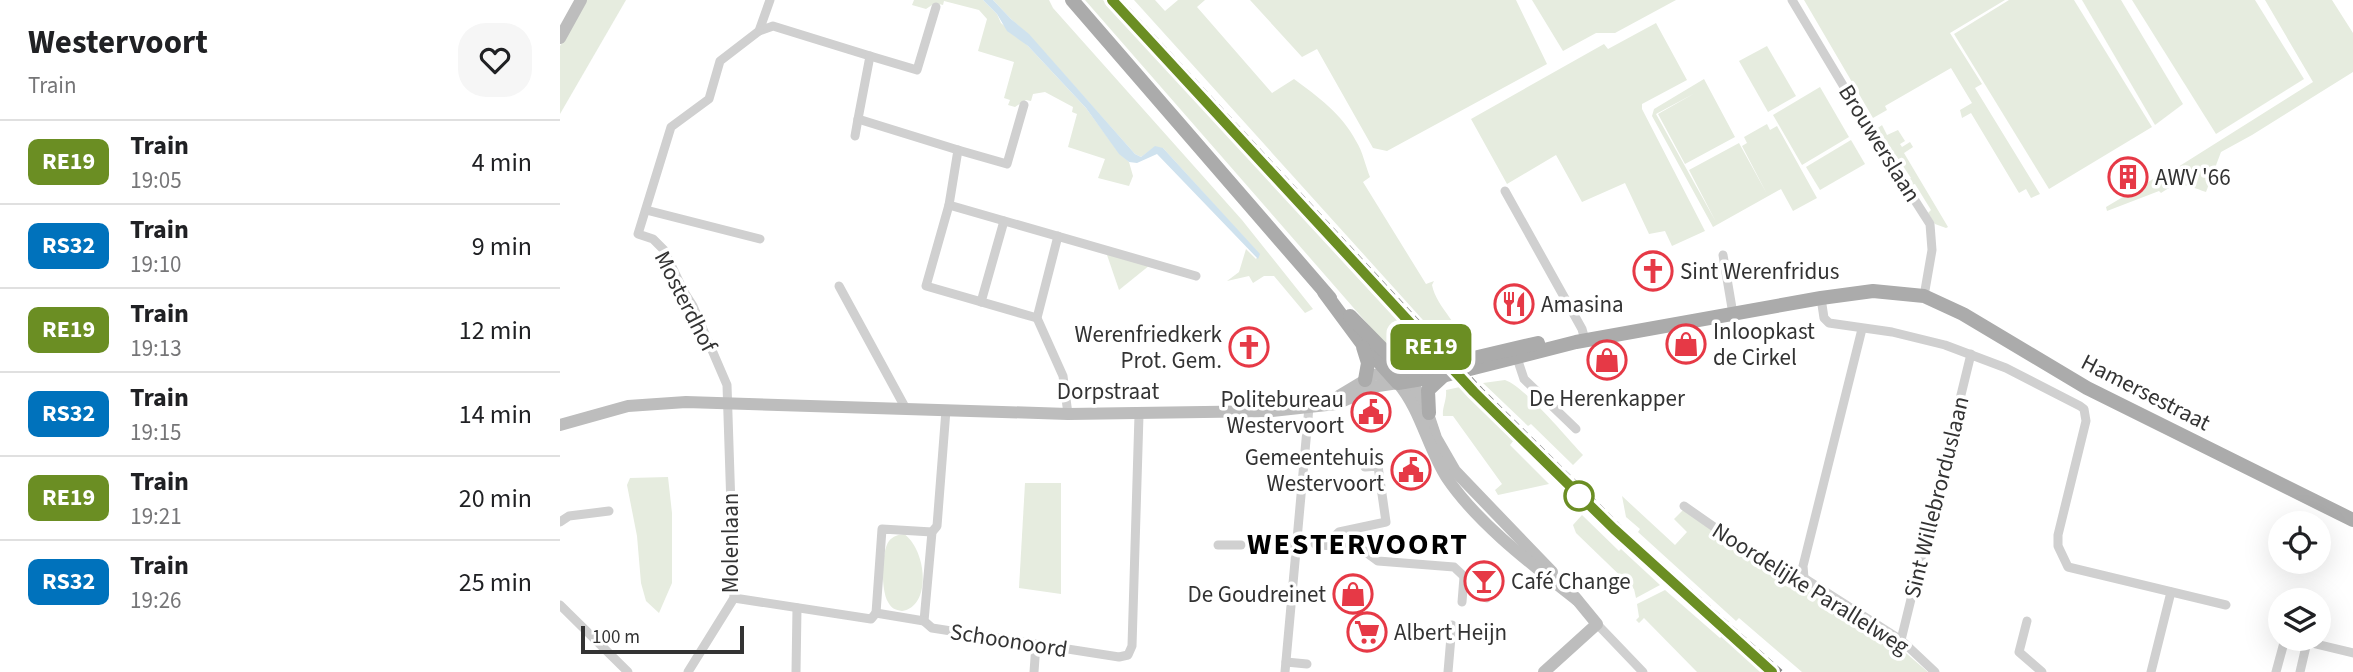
<!DOCTYPE html>
<meta charset="utf-8">
<style>
:root{--surface:#fff;--page:#f6f6f6;--text:#202124;--muted:#757577;--line:#e0e0e0}
body{margin:0;font-family:"Source Sans 3",sans-serif;background:var(--page);color:var(--text);height:100vh;display:flex;flex-direction:column;font-size:26px;white-space:nowrap}
*{box-sizing:border-box;margin:0}
p{font-size:23px;color:var(--muted)}
.icon{flex:none;width:38px;height:38px;fill:none;stroke:currentColor;stroke-width:2;stroke-linecap:round;stroke-linejoin:round}
.map{position:relative;flex:1;overflow:hidden}
.side{display:flex;flex-direction:column;background:var(--surface);width:560px}
.side>*{flex:none}
.badge{padding:0 14px;border-radius:10px;font-size:24px;line-height:46px}
.buttons{position:absolute;left:1708px;top:511px;display:grid;gap:14px}
.buttons a{display:grid;place-items:center;width:63px;height:63px;border-radius:50%;background:var(--surface);box-shadow:0 7px 28px #0002;font-size:35px}
.scale{position:absolute;left:21px;bottom:18px;width:163px;box-sizing:border-box;padding-left:7px;border:4px solid #333;border-top:0;font-size:19px;line-height:24px;white-space:nowrap;color:#333;-webkit-text-stroke:5px #fff;paint-order:stroke}
.map>.badge{position:absolute;translate:-50% -50%;box-shadow:0 0 0 4px #fff}
.round{display:grid;place-items:center;flex:none;width:74px;height:74px;border-radius:28px;background:var(--page)}
.summary{display:flex;align-items:center;justify-content:space-between;height:119px;padding:0 28px}
h1{font-size:33px;font-weight:700;line-height:52px}
ul{padding:0;list-style:none}
li{display:flex;align-items:center;gap:21px;height:84px;padding:0 28px;border-top:2px solid var(--line)}
li div{flex:1}
li b{display:block;font-size:26px}
li em{font-style:normal}
li .badge{min-width:77px;font-weight:700;text-align:center}
main{display:flex;flex:1;min-height:0}
.map>svg:first-child{display:block}
</style>
<main>
<section class="side">
<div class="summary"><div><h1>Westervoort</h1><p>Train</p></div><a class="round"><svg class="icon" aria-label="heart" viewBox="0 0 24 24"><path d="M12 20l-8-8c-3-5 5-10 8-4 3-6 11-1 8 4z"/></svg></a></div>
<ul>
<li><span class="badge" style="background:#6b8e23;color:#fff">RE19</span><div><b>Train</b><p>19:05</p></div><em>4 min</em></li>
<li><span class="badge" style="background:#0072bc;color:#fff">RS32</span><div><b>Train</b><p>19:10</p></div><em>9 min</em></li>
<li><span class="badge" style="background:#6b8e23;color:#fff">RE19</span><div><b>Train</b><p>19:13</p></div><em>12 min</em></li>
<li><span class="badge" style="background:#0072bc;color:#fff">RS32</span><div><b>Train</b><p>19:15</p></div><em>14 min</em></li>
<li><span class="badge" style="background:#6b8e23;color:#fff">RE19</span><div><b>Train</b><p>19:21</p></div><em>20 min</em></li>
<li><span class="badge" style="background:#0072bc;color:#fff">RS32</span><div><b>Train</b><p>19:26</p></div><em>25 min</em></li>
</ul>
</section>
<div class="map">
<svg width="1793" height="672" viewBox="0 0 1793 672">
<rect width="100%" height="100%" fill="#fff"/>
<g fill="#e6ecdf">
<polygon points="26,0 66,0 0,114 0,46"/>
<polygon points="354,0 423,0 437,14 441,23 468,46 526,108 559,153 569,162 573,176 569,186 538,178 545,159 508,147 517,114 512,112 513,107 485,92 473,94 471,101 466,100 455,107 448,105 450,100 444,98 454,62 418,51 427,19 419,10 384,1 383,5 375,3 366,9 352,5"/>
<polygon points="433,0 489,0 493,8 682,220 753,309 745,313 714,276 704,276 693,283 689,276 667,281 679,272 686,249 696,259 699,254 603,148 592,149 581,157 575,154 469,35 451,19"/>
<polygon points="525,0 543,0 858,343 859,348 864,348 875,360 844,356 826,345"/>
<path d="M574,0H595L605,11L618,0H645L637,7L712,93L734,79C757,96 782,114 796,141C803,152 805,165 810,177L803,182L866,284L874,281L872,285C877,309 902,325 906,350H890Z"/>
<polygon points="690,0 956,0 987,64 827,151 813,148 757,49 742,57"/>
<polygon points="972,0 1116,0 1055,33 1036,33 1003,51"/>
<polygon points="1244,0 1445,0 1390,33 1422,84 1415,88 1480,194 1471,198 1466,189 1459,193 1411,113 1402,118 1400,110 1412,103 1391,68 1325,106 1327,110 1313,118"/>
<polygon points="1449,0 1514,0 1592,127 1489,189 1394,34"/>
<polygon points="1522,0 1561,0 1623,104 1595,125"/>
<polygon points="1572,0 1695,0 1744,79 1656,134"/>
<path d="M1705,0H1772L1793,33V72L1692,135L1661,152L1646,192C1626,185 1620,180 1601,193L1599,191L1547,211L1546,207L1610,169L1618,167L1753,82Z"/>
<polygon points="1096,23 1127,80 1082,104 1082,109 1145,231 1112,246 1105,231 1089,234 1065,183 1022,202 996,155 947,184 911,119 1044,44 1048,49"/>
<polygon points="1207,46 1236,96 1208,112 1179,61"/>
<polygon points="1144,79 1175,137 1125,164 1098,114 1135,93 1096,114 1156,222 1129,170 1179,143 1207,194 1182,146 1187,143 1184,137 1207,124 1210,130 1217,126 1257,198 1233,211 1221,189 1153,227 1092,116 1094,109"/>
<polygon points="1260,87 1289,137 1242,165 1213,115"/>
<polygon points="1332,118 1322,125 1327,135 1338,130 1345,141 1340,144 1342,147 1350,142 1353,147 1344,153 1388,227 1386,228 1375,224 1368,213 1371,210 1355,184 1351,185 1348,180 1351,178 1335,154 1332,156 1329,151 1331,148 1320,132 1317,133 1315,130"/>
<polygon points="1291,140 1305,164 1260,190 1246,167"/>
<polygon points="546,252 590,265 559,290"/>
<path d="M945,380C965,387 1006,437 1023,455L1013,465L971,424L968,426L923,383Z"/>
<path d="M900,387L954,440L950,445L989,484L938,495L935,490L942,484L893,416H883C882,407 887,400 886,390Z"/>
<polygon points="108,477 112,513 112,583 99,613 86,601 81,583 77,536 67,485 70,478"/>
<polygon points="465,483 501,483 501,594 459,588"/>
<polygon points="1062,496 1115,545 1127,532 1114,519 1123,510 1229,583 1249,587 1333,642 1368,672 1242,672 1179,618 1176,621 1078,532 1080,529 1066,517"/>
<polygon points="1022,515 1059,551 1061,549 1100,585 1076,598 1074,589 1016,533 1013,525"/>
<path d="M344,534C367,550 372,607 342,611C335,610 331,608 328,602C321,590 321,552 329,541C333,536 338,535 344,534Z"/>
<polygon points="1105,590 1160,638 1163,636 1204,672 1137,672 1084,618 1079,623 1076,620 1079,617 1077,604"/>
</g>
<polygon fill="#cfe2ee" points="423,0 433,0 451,19 469,34 575,154 581,157 595,146 603,148 700,254 698,259 597,154 577,163 569,162 559,154 526,108 468,46 447,31 437,14"/>
<g fill="none" stroke-linecap="round" stroke-linejoin="round">
<g stroke="#d0d0d0" stroke-width="9">
<polyline points="210,0 199,31 213,26 310,56 298,119 398,150 389,205 636,276"/>
<polyline points="1232,0 1308,127 1370,224 1372,250 1364,296"/>
<polyline points="310,56 357,70 376,7"/>
<polyline points="295,136 298,119"/>
<polyline points="398,150 447,164 464,105"/>
<polyline points="945,191 1022,329 1025,340"/>
<polyline points="389,205 366,286 477,318"/>
<polyline points="86,210 200,239"/>
<polyline points="498,236 477,318 503,376 508,414"/>
<polyline points="1163,255 1173,314"/>
<polyline points="279,286 346,409"/>
<polyline points="1261,298 1264,318 1269,323 1332,332 1385,345 1446,368 1520,406 1524,409 1526,421 1498,535 1498,546 1508,567 1666,605"/>
<polyline points="421,302 444,221"/>
<polyline points="955,352 964,379 1016,429"/>
<polyline points="386,410 377,526 372,532 364,621 372,628 559,657 568,655 572,646 579,415"/>
<polyline points="1124,506 1227,578 1239,580 1244,578 1341,640 1375,672"/>
<polyline points="0,522 9,516 49,511"/>
<polyline points="698,544 737,544"/>
<polyline points="755,544 803,550 818,561 894,567 927,598"/>
<polyline points="658,545 681,545"/>
<polyline points="766,545 779,532 826,522 818,466 805,467 803,460"/>
<polyline points="1244,578 1243,566 1302,329"/>
<polyline points="174,598 311,619 316,613 364,621"/>
<polyline points="902,602 904,577"/>
<polyline points="0,605 68,672"/>
<polyline points="316,613 322,529 372,532"/>
<polyline points="1467,621 1459,652 1482,672"/>
<polyline points="1037,624 1083,672"/>
<polyline points="1735,639 1793,653"/>
<polyline points="1341,640 1411,354"/>
<polyline points="726,662 747,664"/>
<polyline points="128,672 174,598 167,385 133,306 124,292 104,250 93,239 78,234 111,127 149,99 160,61 199,31"/>
<polyline points="236,672 237,608"/>
<polyline points="474,672 476,644"/>
<polyline points="725,672 749,407"/>
<polyline points="888,672 892,625"/>
<polyline points="1591,672 1611,592"/>
<polyline points="1716,672 1725,639"/>
<polyline points="1740,672 1747,642"/>
</g>
<g stroke="#bdbdbd" stroke-width="12">
<polyline points="0,38 21,0"/>
<polyline points="779,396 814,375 844,371 864,402 876,438 895,471 992,572"/>
<path d="M0,425L68,406L126,402L508,414L712,411L776,404L818,386L838,383C861,410 868,449 887,478C918,524 974,566 1017,600"/>
<polyline points="984,672 1037,624 1014,596"/>
</g>
<g stroke="#ababab" stroke-width="14">
<polyline points="512,0 770,298"/>
<polyline points="764,292 801,342 838,383 886,375 1016,342 1261,298 1313,291 1364,296 1403,314 1527,388 1793,520"/>
<polyline points="790,316 844,371 871,368 978,343"/>
<polyline points="803,347 808,363 805,380"/>
<polyline points="869,413 868,390 882,377"/>
</g>
<polyline stroke="#888" stroke-width="3.5" stroke-dasharray="7 5" stroke-linecap="butt" points="560,0 922,390 1071,537 1222,672"/>
</g>
<g fill="none" stroke-linecap="round" stroke-linejoin="round">
<g stroke="#fff" stroke-width="16">
<polyline id="line" points="552,0 914,392 1054,529 1212,672"/>
</g>
<use href="#line" stroke="#6b8e23" stroke-width="10"/>
</g>
<defs>
<g id="building-ring" transform="scale(2.0125)"><circle r="9.5" fill="#fff" stroke="#e63946" stroke-width="1.5"/><path d="M-4-6H4V6H1V3H-1V6H-4ZM-2.5-4.3h1.7v1.8h-1.7ZM.8-4.3h1.7v1.8H.8ZM-2.5-1h1.7V.8h-1.7ZM.8-1h1.7V.8H.8Z" fill="#e63946"/></g>
<g id="church-ring" transform="scale(2.0125)"><circle r="9.5" fill="#fff" stroke="#e63946" stroke-width="1.5"/><path d="M-1.2-6h2.4v3.5h3.3v2.4h-3.3V6h-2.4V-.1h-3.3v-2.4h3.3Z" fill="#e63946"/></g>
<g id="restaurant-ring" transform="scale(2.0125)"><circle r="9.5" fill="#fff" stroke="#e63946" stroke-width="1.5"/><path d="M-5-6h1v4h1v-4h1v4h1v-4h1v5L-1.5 .5V6h-2V.5L-5-1ZM5-6V6H3V1.5H1.5Q1.5-4 5-6Z" fill="#e63946"/></g>
<g id="shop-ring" transform="scale(2.0125)"><circle r="9.5" fill="#fff" stroke="#e63946" stroke-width="1.5"/><path d="M-5-2.5h2.3a2.7 3.5 0 0 1 5.4 0H5L5.5 6h-11ZM-1.5-2.5h3a1.5 2.3 0 0 0-3 0Z" fill="#e63946"/></g>
<g id="civic-ring" transform="scale(2.0125)"><circle r="9.5" fill="#fff" stroke="#e63946" stroke-width="1.5"/><path d="M-.6-6.5H3V-4.5H.6V-3L4-1V1h2V6H-6V1h2V-1L-.6-3ZM-1.2 2.5V6h2.4V2.5Z" fill="#e63946"/></g>
<g id="bar-ring" transform="scale(2.0125)"><circle r="9.5" fill="#fff" stroke="#e63946" stroke-width="1.5"/><path d="M-6-5H6L.8 .8V4.5H3.5V6h-7V4.5H-.8V.8Z" fill="#e63946"/></g>
<g id="supermarket-ring" transform="scale(2.0125)"><circle r="9.5" fill="#fff" stroke="#e63946" stroke-width="1.5"/><path d="M-6-5.5h2.5l.6 2H6L4.5 2H-2.5L-4.4-4H-6ZM-1.5 3.2a1.3 1.3 0 1 0 .1 0ZM3 3.2a1.3 1.3 0 1 0 .1 0Z" fill="#e63946"/></g>
</defs>
<g fill-rule="evenodd">
<use href="#building-ring" x="1568" y="177"/>
<use href="#church-ring" x="1093" y="271"/>
<use href="#restaurant-ring" x="954" y="304"/>
<use href="#shop-ring" x="1126" y="344"/>
<use href="#church-ring" x="689" y="347"/>
<use href="#shop-ring" x="1047" y="360"/>
<use href="#civic-ring" x="811" y="412"/>
<use href="#civic-ring" x="851" y="470"/>
<use href="#bar-ring" x="924" y="581"/>
<use href="#shop-ring" x="793" y="594"/>
<use href="#supermarket-ring" x="807" y="632"/>
</g>
<circle fill="#fff" stroke="#6b8e23" stroke-width="3.5" cx="1019" cy="496" r="14"/>
<g text-anchor="middle" stroke-width="7" stroke-linejoin="round" paint-order="stroke">
<g font-size="23" fill="#333" stroke="#fff">
<text transform="translate(1320 143) rotate(58)" y="8">Brouwerslaan</text>
<text transform="translate(126 301) rotate(63)" y="8">Mosterdhof</text>
<text x="548" y="399">Dorpstraat</text>
<text transform="translate(1586 392) rotate(27)" y="8">Hamersestraat</text>
<text transform="translate(1376 497) rotate(-76)" y="8">Sint Willebrorduslaan</text>
<text transform="translate(170 543) rotate(-90)" y="8">Molenlaan</text>
<text transform="translate(1251 588) rotate(32)" y="8">Noordelijke Parallelweg</text>
<text transform="translate(449 640) rotate(9)" y="8">Schoonoord</text>
</g>
<g font-size="23" fill="#333" stroke="#fff" text-anchor="start">
<text x="1595" y="185">AWV '66</text>
<text x="1120" y="279">Sint Werenfridus</text>
<text x="981" y="312">Amasina</text>
<text x="1153" y="339">Inloopkast<tspan x="1153" dy="26">de Cirkel</tspan></text>
<text x="662" y="342" text-anchor="end">Werenfriedkerk<tspan x="662" dy="26">Prot. Gem.</tspan></text>
<text x="1047" y="406" text-anchor="middle">De Herenkapper</text>
<text x="784" y="407" text-anchor="end">Politebureau<tspan x="784" dy="26">Westervoort</tspan></text>
<text x="824" y="465" text-anchor="end">Gemeentehuis<tspan x="824" dy="26">Westervoort</tspan></text>
<text x="951" y="589">Café Change</text>
<text x="766" y="602" text-anchor="end">De Goudreinet</text>
<text x="834" y="640">Albert Heijn</text>
</g>
<g font-size="30" font-weight="bold" letter-spacing="2" fill="#000" stroke="#fff">
<text x="798" y="554">WESTERVOORT</text>
</g>
</g>
</svg>
<div class="buttons">
<a><svg class="icon" aria-label="locate" viewBox="0 0 24 24"><circle cx="12" cy="12" r="6"/><path d="M12 2v4M12 18v4M2 12h4M18 12h4"/></svg></a>
<a><svg class="icon" aria-label="layers" viewBox="0 0 24 24"><path d="M12 4l9 5-9 5-9-5zM3 14l9 5 9-5"/></svg></a>
</div>
<div class="scale">100 m</div>
<b class="badge" style="left:871px;top:347px;background:#6b8e23;color:#fff">RE19</b>
</div>
</main>
